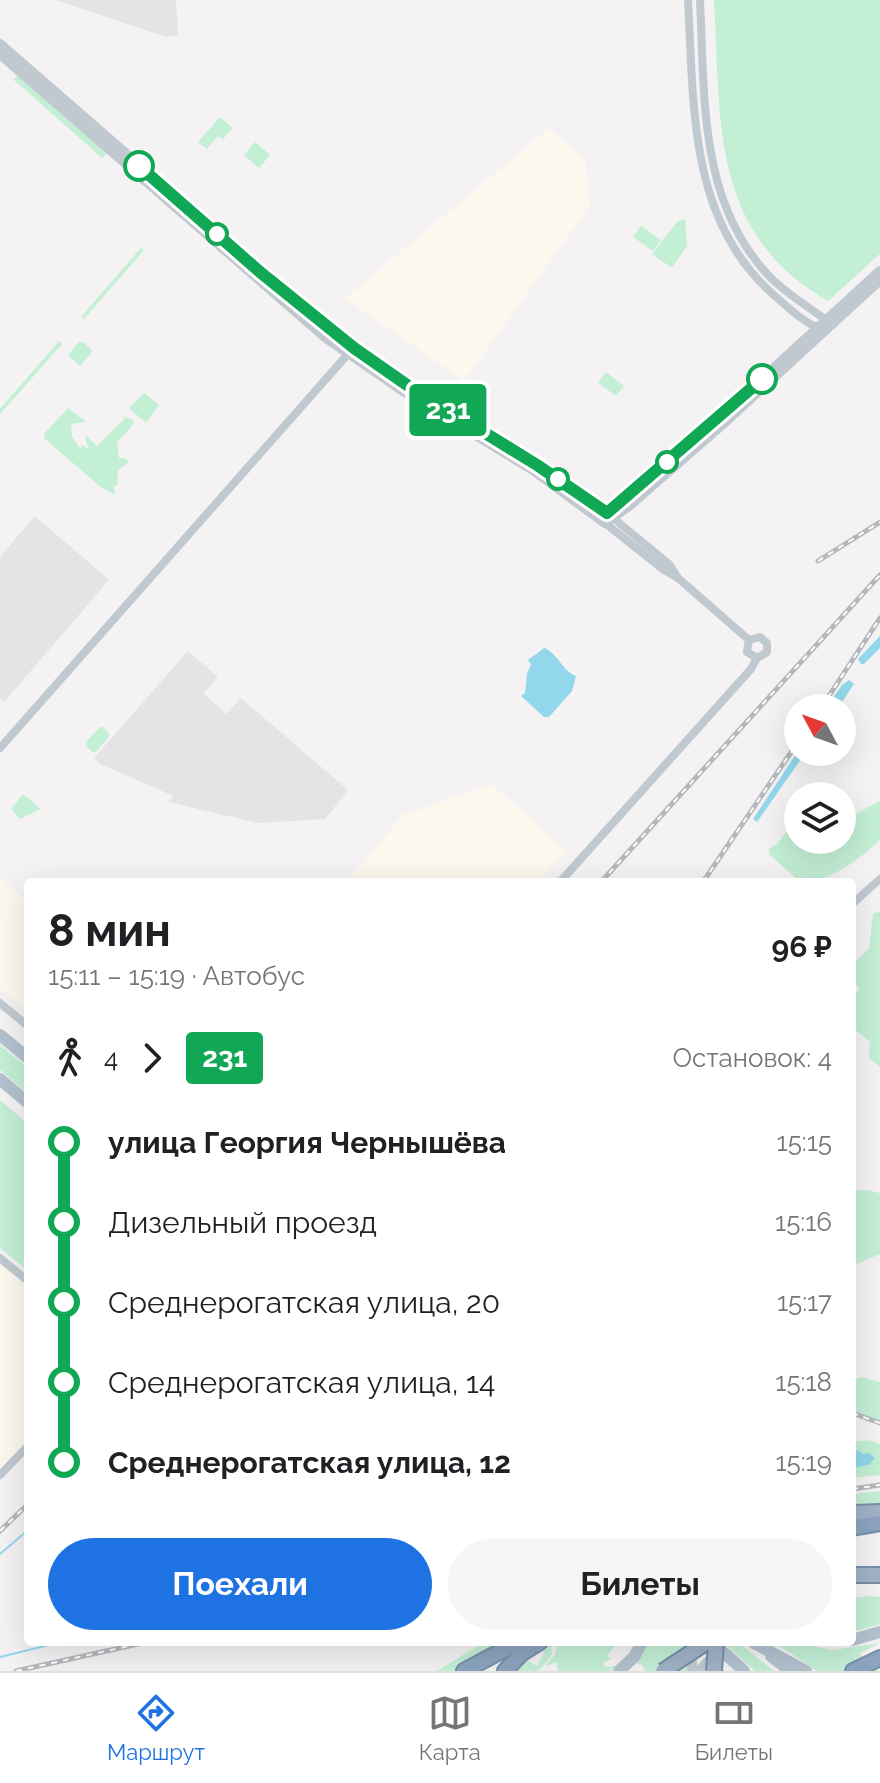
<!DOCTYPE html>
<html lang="ru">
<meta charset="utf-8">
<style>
:root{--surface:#fff;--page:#f6f6f6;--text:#202124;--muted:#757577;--line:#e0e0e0;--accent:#1f72e1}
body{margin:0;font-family:Raleway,sans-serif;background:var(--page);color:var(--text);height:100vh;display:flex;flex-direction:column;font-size:30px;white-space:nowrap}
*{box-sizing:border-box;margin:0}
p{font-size:26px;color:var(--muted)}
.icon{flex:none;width:44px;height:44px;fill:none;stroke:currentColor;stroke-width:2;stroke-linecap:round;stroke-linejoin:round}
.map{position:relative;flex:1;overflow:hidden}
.side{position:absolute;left:24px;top:878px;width:832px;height:768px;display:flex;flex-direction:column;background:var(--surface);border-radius:8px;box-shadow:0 8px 32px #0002}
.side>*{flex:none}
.badge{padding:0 16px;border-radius:6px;font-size:28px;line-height:52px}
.needle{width:52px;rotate:311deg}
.fabs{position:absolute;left:784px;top:694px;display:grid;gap:16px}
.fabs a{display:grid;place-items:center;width:72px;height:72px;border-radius:50%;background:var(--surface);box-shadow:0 8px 32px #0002;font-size:40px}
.map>.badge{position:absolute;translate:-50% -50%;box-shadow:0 0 0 4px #fff}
.legs{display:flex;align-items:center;gap:12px;height:88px;padding:0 24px;font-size:26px}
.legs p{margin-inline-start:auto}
.summary{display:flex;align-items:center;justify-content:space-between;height:136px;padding:0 24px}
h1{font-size:44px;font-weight:700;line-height:60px}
.primary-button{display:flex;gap:16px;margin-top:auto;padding:16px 24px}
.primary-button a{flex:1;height:92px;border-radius:48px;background:var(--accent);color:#fff;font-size:32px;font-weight:700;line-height:92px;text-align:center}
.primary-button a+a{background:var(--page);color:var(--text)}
ul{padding:0 24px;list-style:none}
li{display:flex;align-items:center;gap:28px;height:80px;font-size:30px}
li i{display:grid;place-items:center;width:12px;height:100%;margin:0 10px;background:currentColor}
li i::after{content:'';width:20px;height:20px;margin:-10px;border:6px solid;border-radius:50%;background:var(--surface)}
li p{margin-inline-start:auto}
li:first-child i{background:linear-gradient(#0000 50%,currentColor 0)}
li:last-child i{background:linear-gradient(currentColor 50%,#0000 0)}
.tabs{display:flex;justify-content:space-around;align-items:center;height:112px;border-top:2px solid var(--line);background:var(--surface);font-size:22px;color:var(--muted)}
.tabs a{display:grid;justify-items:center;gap:4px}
.tabs .selected{color:var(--accent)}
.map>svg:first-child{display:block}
</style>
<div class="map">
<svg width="880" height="1671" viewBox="0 0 880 1671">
<rect width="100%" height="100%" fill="#f4f2f2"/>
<g fill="#fcf8ee">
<polygon points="549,128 585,161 590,206 464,381 345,298"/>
<polygon points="492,784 566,851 538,882 346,882 403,815"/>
<polygon points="0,878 28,901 28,1011 0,989"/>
<polygon points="0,1264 28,1287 28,1441 0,1470"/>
</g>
<g fill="#e5e3e4">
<polygon points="56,0 176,0 178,35 166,37"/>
<polygon points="35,516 109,580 4,702 0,698 0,557"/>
<polygon points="188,651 218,677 203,693 226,714 241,698 348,790 325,819 257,823 169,802 173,796 100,764 94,758"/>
</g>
<g fill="#c3efd5">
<path d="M714,0H880V254L828,301C709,233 721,119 714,0Z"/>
<polygon points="18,76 106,153 106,155 102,158 13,79"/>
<polygon points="220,117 233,128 223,139 218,136 207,149 198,142"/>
<polygon points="255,142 270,155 259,168 244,155"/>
<polygon points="685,219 687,246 672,268 652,254 678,221"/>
<polygon points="641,226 661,240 653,251 633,237"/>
<polygon points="141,248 144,250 84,319 81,317"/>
<polygon points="59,341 62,344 0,414 0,409"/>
<polygon points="79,342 83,342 93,351 80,366 68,355"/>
<polygon points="606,372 624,386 616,396 598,383"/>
<polygon points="144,393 159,405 146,423 129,408"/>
<polygon points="68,408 86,422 71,424 72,437 80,448 83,445 88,449 85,435 97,446 126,417 134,421 133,425 117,442 119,458 125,458 129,462 118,470 117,485 114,486 115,495 102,488 44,438 45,433"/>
<polygon points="100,727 103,727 110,735 96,752 92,752 87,747 86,742"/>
<polygon points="23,794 41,809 20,819 11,809"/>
<path d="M880,801V840C858,860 831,882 800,882L769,854V848L777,844L798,817V840H842V821Z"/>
<polygon points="880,911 880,1067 869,1058 870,1042 852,1027 852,998 860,989 852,980 852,965 869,948 873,914"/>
<polygon points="0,1045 28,1068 28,1094 0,1070"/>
<polygon points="0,1100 28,1124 28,1271 0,1248"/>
<polygon points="867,1190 880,1193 880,1254 852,1266 852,1191"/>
<polygon points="861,1377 880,1382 880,1420 852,1411 852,1381"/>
<polygon points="868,1440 880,1444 880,1475 852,1478 852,1468 869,1465 858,1450 852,1451 852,1442"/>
<polygon points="880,1491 880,1503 852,1504 852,1494"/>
<polygon points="868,1596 880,1597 880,1624 852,1632 852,1598"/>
<polygon points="484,1642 505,1642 456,1671 437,1671"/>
<polygon points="541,1642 551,1642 552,1655 538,1671 508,1671 523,1658 537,1666 544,1653"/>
<polygon points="556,1642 618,1642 607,1656 611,1659 603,1663 604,1667 617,1666 609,1671 558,1671 557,1662 545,1666 556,1653"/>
<polygon points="648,1642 690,1642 690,1671 645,1671 642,1665 636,1663"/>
<polygon points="723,1642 738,1642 774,1671 755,1671"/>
<polygon points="774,1642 790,1642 832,1650 880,1643 859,1654 879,1671 817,1671"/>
</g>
<g fill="#92d7eb">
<polygon points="880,636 880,648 864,664 861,664 858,659"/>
<path d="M544,648C558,653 562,671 576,676L572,691L549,717H544L521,696L525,693L527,674L531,664L528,660Z"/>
<polygon points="849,680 854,684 838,708 826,708 842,685"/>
<polygon points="798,751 806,752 757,822 753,819"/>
<polygon points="858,1450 863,1454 869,1453 875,1458 869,1465 852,1468 852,1451"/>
</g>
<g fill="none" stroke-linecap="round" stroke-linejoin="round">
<g stroke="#92d7eb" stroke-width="2">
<polyline points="0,1554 28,1530"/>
<polyline points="0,1657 61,1642"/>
</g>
<g stroke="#778faa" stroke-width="18">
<g id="trunk">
<polyline points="852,1513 880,1512"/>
<polyline points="852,1575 880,1575"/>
</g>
</g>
<g stroke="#778faa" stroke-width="18">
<g id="motorway">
<polyline points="852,1528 880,1523"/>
<polyline points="464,1671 518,1642"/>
<polyline points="505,1671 521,1654 540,1642"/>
<polyline points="853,1671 880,1658"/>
</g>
</g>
<g stroke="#c0c9d0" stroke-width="8">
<path d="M688,0C694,105 688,222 776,297C789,308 804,323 821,329"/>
<path d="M700,0C705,97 698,203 771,278C787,294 807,306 825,319L826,324"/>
<polyline points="678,578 664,570 605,523 607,513 669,564 678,578 749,640"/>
<polyline points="749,640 760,637 767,643 767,652 757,658"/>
<polyline points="749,640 747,652 757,658"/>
<polyline points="0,748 348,354"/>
<polyline points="560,882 751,669 757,658"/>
<polyline points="852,904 880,879"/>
<polyline points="0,1003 28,1026"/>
<polyline points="0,1258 28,1281"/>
<polyline points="0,1475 28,1446"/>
</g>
<g stroke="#c0c9d0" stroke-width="10">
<polyline points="0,44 314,317 384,369 537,465 607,513 695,439"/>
<polyline points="0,54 326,338 403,391 533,470 605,523 629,506 724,423 880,280"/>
<polyline points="775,367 880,271"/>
<polyline points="722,415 761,380"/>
<polyline points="692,1661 692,1671"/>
<polyline points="699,1671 708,1661"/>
</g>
<g stroke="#b3c1cf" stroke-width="12">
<polyline points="0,1035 28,1058"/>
<polyline points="0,1079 28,1103"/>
<polyline points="852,1640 880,1632"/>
<polyline points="754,1643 806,1671"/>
<polyline points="721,1650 744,1671"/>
<polyline points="771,1656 790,1671"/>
<polyline points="619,1671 634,1657 642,1642"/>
</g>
<use href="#trunk" stroke="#a0b2c7" stroke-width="14"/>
<use href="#motorway" stroke="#8ca4bf" stroke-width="14"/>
<g stroke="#b4b7bc" stroke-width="5">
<g id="rail">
<polyline points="818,561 880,522"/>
<polyline points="821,708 880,618"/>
<polyline points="601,882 880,575"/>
<polyline points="703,882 798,742"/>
<polyline points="852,1413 880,1423"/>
<polyline points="852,1489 880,1485"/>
<polyline points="0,1531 28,1504"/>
<polyline points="16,1671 147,1642"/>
</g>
</g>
<use href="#rail" stroke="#fff" stroke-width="2" stroke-dasharray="6" stroke-linecap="butt"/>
<g stroke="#778faa" stroke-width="18" stroke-linecap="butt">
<g id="trunk-bridge">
<polyline points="663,1671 707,1642"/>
<polyline points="714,1671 716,1642"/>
</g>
</g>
<use href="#trunk-bridge" stroke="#a0b2c7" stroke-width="14"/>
</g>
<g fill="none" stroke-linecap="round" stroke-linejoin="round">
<g stroke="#fff" stroke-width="18">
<polyline id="line-1" points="139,166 260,272 354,348 407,385 537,465 607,513 762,379"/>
</g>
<use href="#line-1" stroke="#10a855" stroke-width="12"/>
</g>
<g fill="#fff" stroke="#10a855" stroke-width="4">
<circle cx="139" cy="166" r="14"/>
<circle cx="217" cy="234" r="10"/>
<circle cx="762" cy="379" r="14"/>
<circle cx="667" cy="462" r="10"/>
<circle cx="558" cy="479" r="10"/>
</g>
</svg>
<div class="fabs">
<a><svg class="needle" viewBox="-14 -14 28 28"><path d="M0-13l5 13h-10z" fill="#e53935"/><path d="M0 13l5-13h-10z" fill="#757577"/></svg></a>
<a><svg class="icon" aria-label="layers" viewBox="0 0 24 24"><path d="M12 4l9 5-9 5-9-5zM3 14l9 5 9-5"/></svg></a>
</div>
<b class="badge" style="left:448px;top:410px;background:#10a855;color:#fff">231</b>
<section class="side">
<div class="summary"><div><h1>8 мин</h1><p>15:11 – 15:19 · Автобус</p></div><b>96 ₽</b></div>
<div class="legs"><svg class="icon" aria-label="walk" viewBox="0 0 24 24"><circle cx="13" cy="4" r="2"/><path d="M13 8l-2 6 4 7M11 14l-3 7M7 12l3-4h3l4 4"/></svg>4<svg class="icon" aria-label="forward" viewBox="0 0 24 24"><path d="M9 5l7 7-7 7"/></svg><b class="badge" style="background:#10a855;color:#fff">231</b><p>Остановок: 4</p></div>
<ul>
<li><i style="color:#10a855"></i><b>улица Георгия Чернышёва</b><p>15:15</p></li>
<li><i style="color:#10a855"></i><span>Дизельный проезд</span><p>15:16</p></li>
<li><i style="color:#10a855"></i><span>Среднерогатская улица, 20</span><p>15:17</p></li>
<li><i style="color:#10a855"></i><span>Среднерогатская улица, 14</span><p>15:18</p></li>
<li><i style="color:#10a855"></i><b>Среднерогатская улица, 12</b><p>15:19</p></li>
</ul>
<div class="primary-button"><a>Поехали</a><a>Билеты</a></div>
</section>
</div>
<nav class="tabs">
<a class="selected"><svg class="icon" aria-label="directions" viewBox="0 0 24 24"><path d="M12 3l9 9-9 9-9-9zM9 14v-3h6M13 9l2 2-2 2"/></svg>Маршрут</a>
<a><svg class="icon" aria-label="map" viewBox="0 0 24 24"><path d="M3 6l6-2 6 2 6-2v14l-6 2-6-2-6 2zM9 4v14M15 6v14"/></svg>Карта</a>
<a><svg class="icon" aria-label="tickets" viewBox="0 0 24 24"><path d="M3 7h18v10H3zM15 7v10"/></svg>Билеты</a>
</nav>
